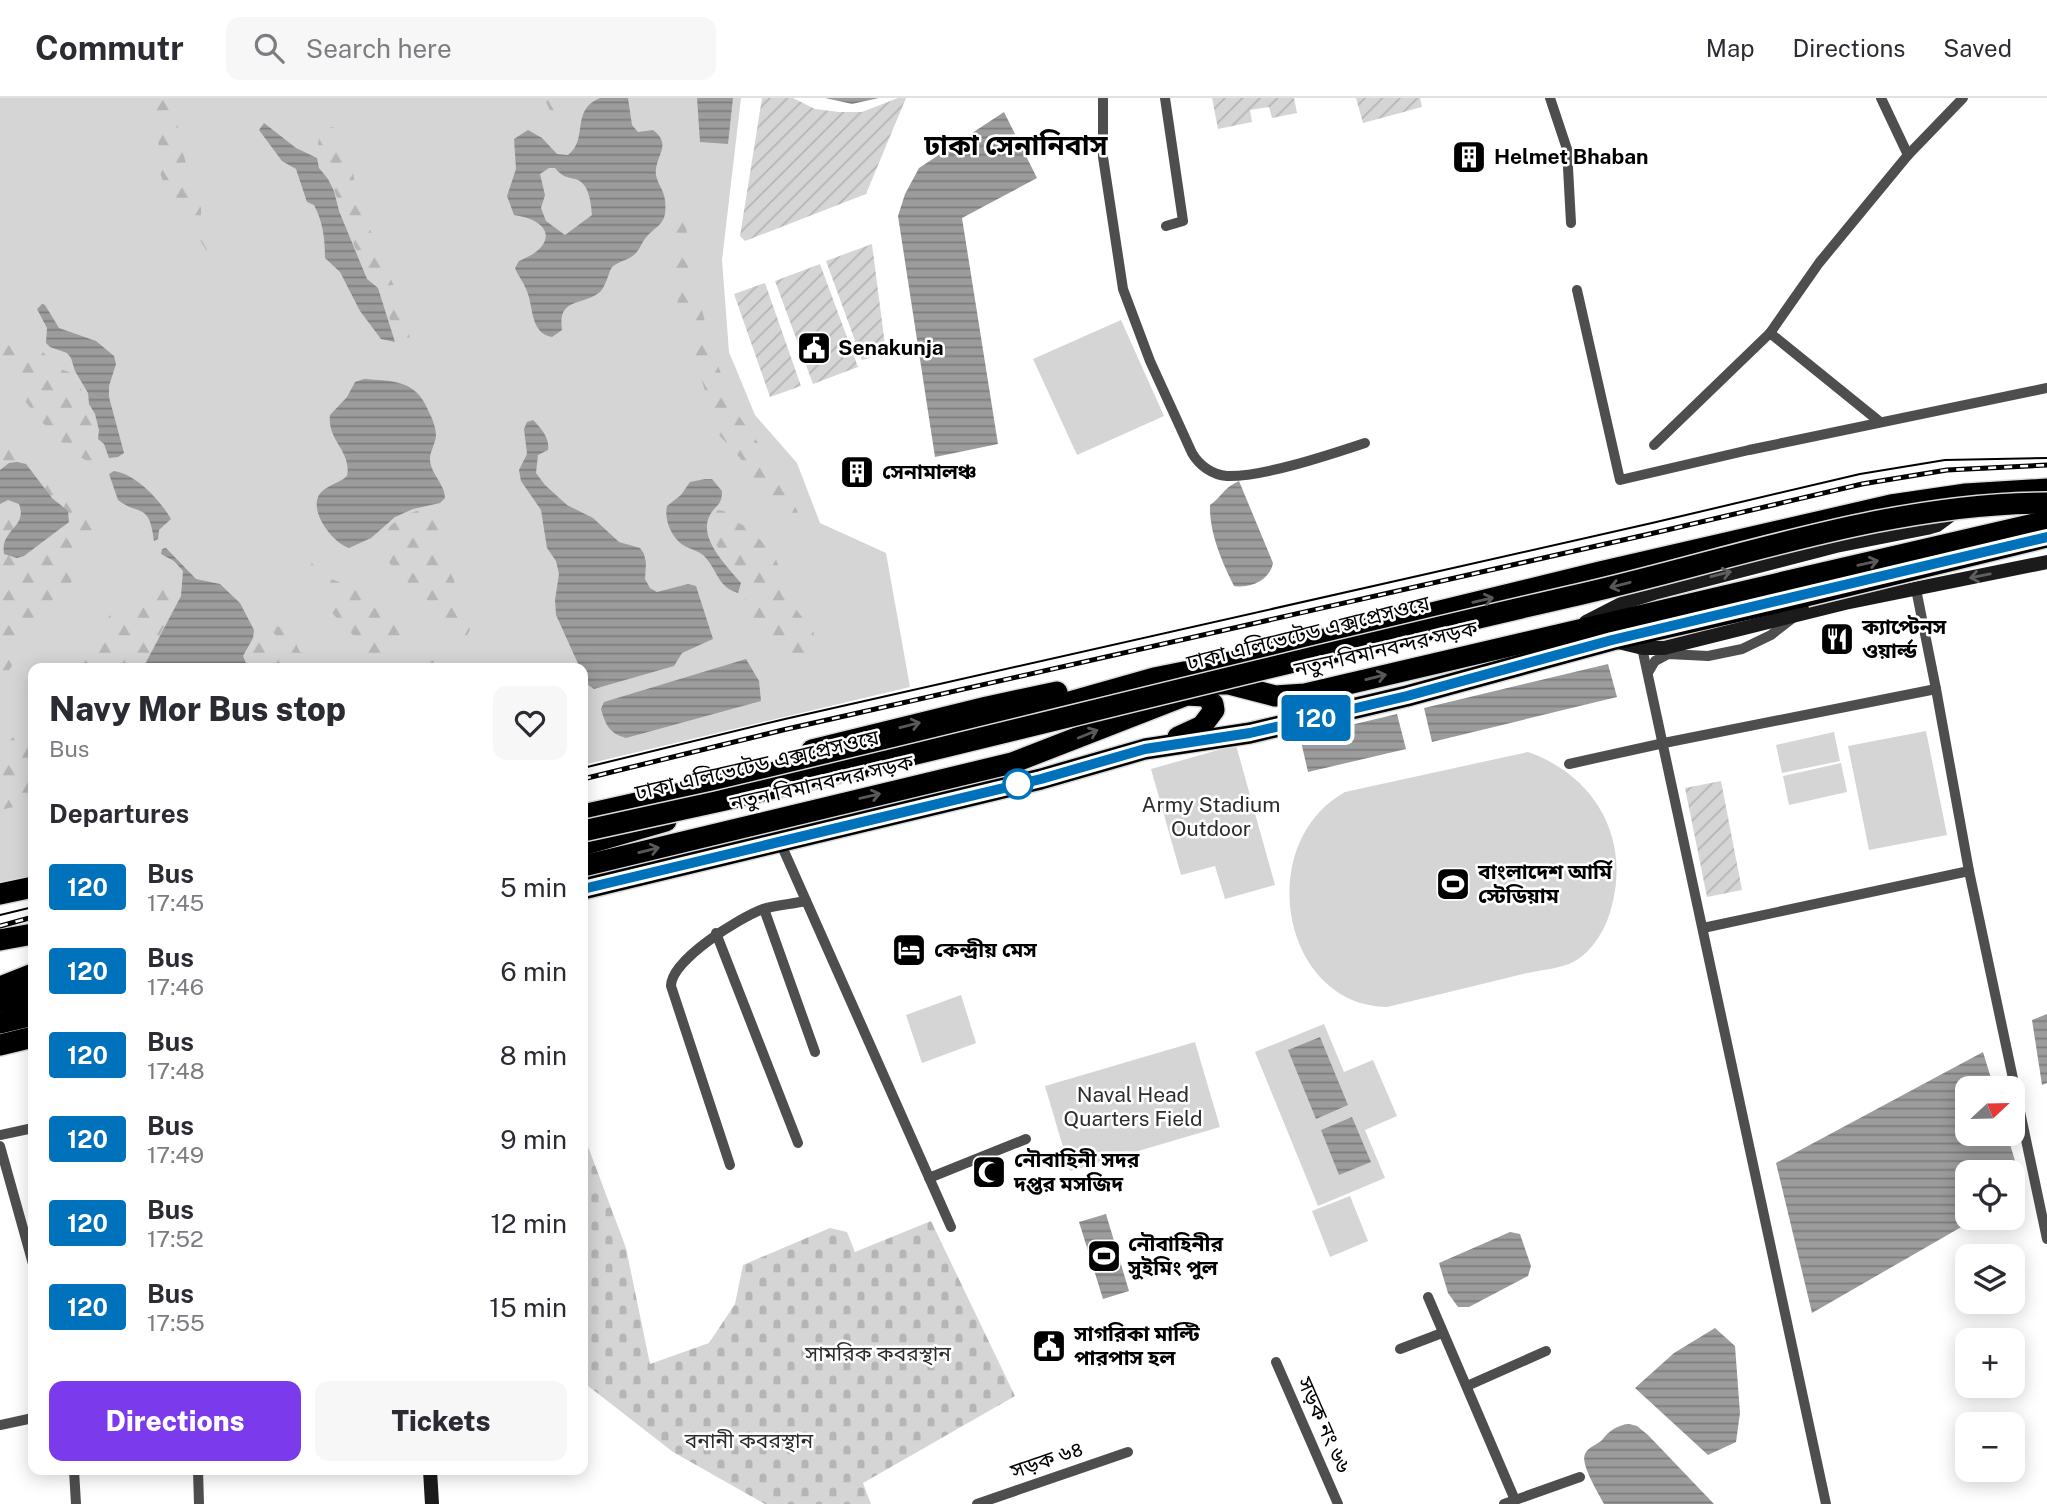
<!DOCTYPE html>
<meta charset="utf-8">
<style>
:root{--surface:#fff;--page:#f7f7f7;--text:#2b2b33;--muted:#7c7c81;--line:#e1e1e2;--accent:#7c3aed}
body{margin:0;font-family:"Public Sans","Noto Sans Bengali",sans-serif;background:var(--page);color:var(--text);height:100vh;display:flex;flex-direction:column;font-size:26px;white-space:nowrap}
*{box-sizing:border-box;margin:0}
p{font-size:23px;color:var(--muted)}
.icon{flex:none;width:38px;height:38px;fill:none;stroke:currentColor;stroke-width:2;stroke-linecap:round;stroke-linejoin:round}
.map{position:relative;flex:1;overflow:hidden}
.details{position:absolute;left:28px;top:565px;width:560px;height:812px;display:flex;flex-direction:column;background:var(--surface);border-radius:14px;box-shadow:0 4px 18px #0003}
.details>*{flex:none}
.badge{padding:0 14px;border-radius:5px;font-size:24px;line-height:46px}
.needle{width:46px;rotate:68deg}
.controls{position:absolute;left:1955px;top:978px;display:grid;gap:14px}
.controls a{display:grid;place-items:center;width:70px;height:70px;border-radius:14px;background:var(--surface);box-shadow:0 4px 18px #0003;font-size:35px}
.map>.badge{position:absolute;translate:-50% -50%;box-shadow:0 0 0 4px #fff}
h2{padding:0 21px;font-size:26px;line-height:63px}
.round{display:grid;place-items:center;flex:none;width:74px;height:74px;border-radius:14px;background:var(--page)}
.overview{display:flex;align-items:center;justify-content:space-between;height:119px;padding:0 21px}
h1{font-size:33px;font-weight:800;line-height:52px}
.action{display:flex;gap:14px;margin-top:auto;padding:14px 21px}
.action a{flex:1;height:80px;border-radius:14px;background:var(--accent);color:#fff;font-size:28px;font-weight:800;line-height:80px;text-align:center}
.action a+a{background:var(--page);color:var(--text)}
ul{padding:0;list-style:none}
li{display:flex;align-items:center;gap:21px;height:84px;padding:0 21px}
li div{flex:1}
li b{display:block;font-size:26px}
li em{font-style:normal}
li .badge{min-width:77px;font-weight:700;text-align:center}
header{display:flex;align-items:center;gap:42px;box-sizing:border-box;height:98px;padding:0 35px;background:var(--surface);border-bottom:2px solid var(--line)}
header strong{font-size:33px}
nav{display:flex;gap:38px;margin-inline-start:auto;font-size:24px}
.search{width:490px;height:63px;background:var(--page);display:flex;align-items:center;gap:18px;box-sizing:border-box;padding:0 24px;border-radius:14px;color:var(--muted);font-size:26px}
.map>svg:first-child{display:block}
</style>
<header>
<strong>Commutr</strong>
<div class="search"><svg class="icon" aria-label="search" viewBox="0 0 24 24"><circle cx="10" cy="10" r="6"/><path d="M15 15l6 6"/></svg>Search here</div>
<nav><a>Map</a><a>Directions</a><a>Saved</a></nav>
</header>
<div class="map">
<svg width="2047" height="1406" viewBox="0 0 2047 1406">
<defs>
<pattern id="forest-firs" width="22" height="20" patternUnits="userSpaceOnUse" patternTransform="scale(1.75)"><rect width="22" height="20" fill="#d5d5d5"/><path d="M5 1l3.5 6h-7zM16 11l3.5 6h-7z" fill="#b5b5b5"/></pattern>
<pattern id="cemetery-stones" width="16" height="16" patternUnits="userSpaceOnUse" patternTransform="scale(1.75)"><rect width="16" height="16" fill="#d5d5d5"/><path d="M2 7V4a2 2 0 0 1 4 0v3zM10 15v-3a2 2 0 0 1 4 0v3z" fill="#b5b5b5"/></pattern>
<pattern id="garden-furrows" width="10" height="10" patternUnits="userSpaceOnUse" patternTransform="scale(1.75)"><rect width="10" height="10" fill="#d5d5d5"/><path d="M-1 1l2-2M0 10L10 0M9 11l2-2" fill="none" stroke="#b5b5b5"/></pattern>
<pattern id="water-rules" width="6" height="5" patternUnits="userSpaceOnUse" patternTransform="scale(1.75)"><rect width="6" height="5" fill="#9c9c9c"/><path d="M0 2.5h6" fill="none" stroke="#7d7d7d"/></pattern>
</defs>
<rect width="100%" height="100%" fill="#fff"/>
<g fill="#d5d5d5">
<polygon points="0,0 741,0 722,162 729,254 755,317 797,365 820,425 886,455 910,589 583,667 583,570 33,570 33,799 0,807"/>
<polygon points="1121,222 1164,318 1077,357 1033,261"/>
<polygon points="1926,633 1947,737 1869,752 1848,648"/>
<polygon points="1834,634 1840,663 1782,675 1776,647"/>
<polygon points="1236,647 1275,787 1225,801 1215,768 1181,777 1151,671"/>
<path d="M1528,654C1596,678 1631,741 1611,811C1606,830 1593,853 1575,863C1561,871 1539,872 1523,876C1478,887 1433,898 1387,909C1281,907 1253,745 1345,694Z"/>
<polygon points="1841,665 1847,694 1789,707 1783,678"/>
<polygon points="961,897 976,945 922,965 906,917"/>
<polygon points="1324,926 1344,974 1373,962 1397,1018 1365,1032 1385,1080 1318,1108 1255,954"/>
<polygon points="1195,944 1220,1029 1070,1073 1045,988"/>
<polygon points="1350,1098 1368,1143 1330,1159 1312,1113"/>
</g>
<g fill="url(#forest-firs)">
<polygon points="139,0 165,0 177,25 191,89 201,110 201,117 218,158 212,161 164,86 159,72 161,64 155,22 149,6"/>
<polygon points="544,0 573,0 563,23 555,23"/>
<polygon points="668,0 692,0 694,39 679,11"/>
<polygon points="333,29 339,34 349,52 358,103 406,217 411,248 400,251 379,189 369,180 353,145 330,80 320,69 318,45 322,31"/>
<polygon points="683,113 698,196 711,248 724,284 736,314 783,380 798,415 794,424 770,403 740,360 719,337 678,207 671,147"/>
<path d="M0,226L19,241L36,244L53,268L71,275L83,294L93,318L95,342C105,351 104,355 101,368C76,364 41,325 26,304C17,293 12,276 0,268Z"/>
<polygon points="0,343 53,376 75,395 101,422 97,440 77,467 70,488 55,498 0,587"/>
<path d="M437,409L440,421L437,436L442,458L454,482L457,497L465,512L470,532L465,541L457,542C448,533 444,520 436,510C417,490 380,468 379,438C402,417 406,414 437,409Z"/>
<path d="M718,412L724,413L740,426L747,428L774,456L779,469L783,494L814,535C810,597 752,531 741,508C768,482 685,443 718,412Z"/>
<polygon points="295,451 303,453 321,477 367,495 394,516 403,530 403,546 393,561 386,565 376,565 369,560 353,537 333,516 314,482 304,475 288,455"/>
<path d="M169,487L181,489L179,501L142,570H63L73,559L88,552C91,542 95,542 101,536C108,529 106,518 114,511C130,497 152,499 169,487Z"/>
<polygon points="276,528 289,531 300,554 307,556 316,570 295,570 271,530"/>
<polygon points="262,534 285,570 254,570 248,565 247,556"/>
<polygon points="432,550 450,556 457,570 419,570 420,560"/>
<polygon points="33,608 33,700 18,708 0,712 0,651 30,624"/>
</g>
<polygon fill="url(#cemetery-stones)" points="583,1035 626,1150 650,1266 709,1245 735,1206 743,1167 830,1130 847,1134 855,1154 931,1123 1015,1298 863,1385 871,1406 765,1406 673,1354 583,1284"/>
<g fill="url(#garden-furrows)">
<polygon points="762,0 793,0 815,11 839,14 862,14 898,0 906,0 866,96 745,143 740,138"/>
<polygon points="1212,0 1294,0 1297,15 1272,20 1269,9 1250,12 1252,24 1218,31"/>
<polygon points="1356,0 1420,0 1422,9 1363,25"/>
<polygon points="872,146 886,255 862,262 826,163"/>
<polygon points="820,166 858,269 813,286 775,183"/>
<polygon points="765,185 801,288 770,299 734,196"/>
<polygon points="1721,683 1742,792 1707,799 1685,690"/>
</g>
<g fill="url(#water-rules)" fill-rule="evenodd">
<path d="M600,0H628L632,27L638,34L653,32C671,46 658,55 656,71C654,82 664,91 665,102C668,129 656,126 644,142C641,147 639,152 635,156C629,162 619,163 612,169C608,176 606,188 600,194C583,208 557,199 562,232L552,239C529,235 534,207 526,191C523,183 518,178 515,170L519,163C557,148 554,123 514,117L507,98L516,71L514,41L528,32L542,40L557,56L568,57C589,41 570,12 600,0ZM549,70H555C562,78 565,79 575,81C589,84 591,105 592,117L565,137L546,123L541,110L545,97L540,76Z"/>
<polygon points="697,0 733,0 728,46 700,44"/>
<polygon points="825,0 879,0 852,6"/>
<polygon points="1004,14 1037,80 962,120 998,346 935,359 898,118 905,96 919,70"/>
<path d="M264,25L296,50L317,60L319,70L328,81L334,93L339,113L367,181L378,190L395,244L381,241L360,213L340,174L325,160C325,141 323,124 314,107L307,104L296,71L282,63L259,32Z"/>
<polygon points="42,206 45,207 59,230 96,243 114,258 116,266 109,288 109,299 124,355 118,359 109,360 104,346 98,341 99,332 95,316 89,306 88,295 75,273 71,260 67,255 50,249 46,245 47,230 37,211"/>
<path d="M364,281C393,283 416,282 428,312C432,320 436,329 436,338C435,346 431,352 430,359C429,375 445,385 445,400L440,405L413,411L395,419L371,440L349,450C333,445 309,414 319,397C324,388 340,385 347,378C352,353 327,343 330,317L347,299L355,284Z"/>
<path d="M533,322C541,330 550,340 548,352L538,357L536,375L545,387L567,407L593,420L619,444L640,450L644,456L646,465L645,481L650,490L657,494L688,486L696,488L713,541L682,555L674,568L594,591L588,587L583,570H580L556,517L555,502L559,476L556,463L547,450L541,412L521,383L519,372L527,356L524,331L527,324Z"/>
<path d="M17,364L26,366L52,400L68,413L69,424L24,458L17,460L4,456C0,431 28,430 19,406L8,402L0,406V372L9,365Z"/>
<path d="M114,373C136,376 160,402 171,421L159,432L158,441L154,443C149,404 141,419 118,402L109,376Z"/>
<path d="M705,381H712L722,393C722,408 716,406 710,417C697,440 728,469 741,485L738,495C718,489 718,474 706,460C699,452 691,452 683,447C671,439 664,421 667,408L681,397L690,384Z"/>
<path d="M1239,383L1273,465C1270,482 1251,491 1234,488C1222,464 1209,434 1210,407C1224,397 1222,391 1239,383Z"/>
<polygon points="166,450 196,481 220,486 240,505 254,532 253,540 243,558 248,570 143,570 181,498 183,473 174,463 161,456 162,451"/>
<path d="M746,561L759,583L761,603L626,640C609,635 606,628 601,611L604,604Z"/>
<polygon points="1608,566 1617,599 1432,644 1424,610"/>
<polygon points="1397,616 1406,651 1308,674 1300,639"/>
<polygon points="2047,916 2047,985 2042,987 2032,922"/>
<polygon points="1320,939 1348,1007 1316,1021 1288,952"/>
<polygon points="1983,954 1994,990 1967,990 1967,1036 2007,1036 2024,1093 2013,1100 2012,1074 1967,1074 1967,1120 1977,1120 1812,1215 1776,1065"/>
<polygon points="1352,1019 1371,1064 1339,1077 1321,1032"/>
<polygon points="1106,1116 1129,1193 1103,1201 1079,1124"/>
<polygon points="1510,1134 1520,1136 1531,1168 1528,1178 1469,1209 1458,1209 1448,1195 1439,1165"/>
<polygon points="1715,1230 1735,1248 1740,1315 1736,1344 1708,1357 1635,1290 1674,1255"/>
<path d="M1629,1326L1637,1328L1648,1337L1714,1406H1604C1599,1396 1580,1366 1585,1356C1588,1349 1597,1347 1602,1342C1609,1333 1617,1327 1629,1326Z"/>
</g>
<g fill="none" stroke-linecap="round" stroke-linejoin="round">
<g stroke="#dbdbdb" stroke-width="24">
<g id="highway">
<polyline points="1178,639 1202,628 1214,612 1213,606 1205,598 1186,597"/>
<polyline points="812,652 987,609 1057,594"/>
<polyline points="583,717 995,625 1154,580 1214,568 1600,474 1891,407 1966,396 2047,391"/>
<polyline points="583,747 666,723"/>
<polyline points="583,768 1012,665 1215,586 1229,586 1275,598 1305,596 1801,480"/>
<polyline points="583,791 1041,681 1145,651 1250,635 1407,598 1612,542 1806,498"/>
<polyline points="0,796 33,789"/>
<polyline points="0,842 33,836"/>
<polyline points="0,889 33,876"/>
<polyline points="0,904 33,896"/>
<polyline points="0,925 33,917"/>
<polyline points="0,947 33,939"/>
</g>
</g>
<g stroke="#4e4e4e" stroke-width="10">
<path d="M1103,0V59L1123,191L1150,263L1192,355C1199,367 1212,377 1227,378C1263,379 1329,357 1365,345"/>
<polyline points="1165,0 1183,123 1166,128"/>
<polyline points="1550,0 1567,51 1571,125"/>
<polyline points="1881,0 1908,57"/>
<polyline points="1577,192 1620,382 1749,352 2047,290"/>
<polyline points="1770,235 1880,324"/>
<polyline points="1654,347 1770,235 1819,165 1908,57 1963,0"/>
<polyline points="1916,491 1936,591"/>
<polyline points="1641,545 1826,1406"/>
<polyline points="1649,573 1655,563 1668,556 1708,558 1742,551 1771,537 1794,519"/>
<polyline points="1569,666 1664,645 1936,591 1969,773 1703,830"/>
<polyline points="780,744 951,1129"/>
<polyline points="1969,773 2047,1141"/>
<polyline points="764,811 815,954"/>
<polyline points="716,835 798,1045"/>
<polyline points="0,1037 33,1030"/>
<polyline points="0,1048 33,1166"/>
<path d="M730,1067L671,888C671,862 739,820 763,811C776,807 792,806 806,803"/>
<polyline points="929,1080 1026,1041"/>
<polyline points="1428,1199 1515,1402"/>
<polyline points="1400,1251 1442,1235"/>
<polyline points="1276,1264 1338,1406"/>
<polyline points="1467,1288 1546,1253"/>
<polyline points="0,1327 33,1320"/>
<polyline points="74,1372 76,1406"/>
<polyline points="198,1372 199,1406"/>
<polyline points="977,1406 1128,1354"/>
<polyline points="1504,1406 1580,1379"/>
</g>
<g stroke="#1b1b1b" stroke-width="14">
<polyline points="1586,524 1625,504 1654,495 1836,448 1927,430 1937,427 1956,413"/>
<polyline points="1618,544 1643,550 1664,550 1845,505 2047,464"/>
<polyline points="430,1372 432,1406"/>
</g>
<use href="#highway" stroke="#000" stroke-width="21"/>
<g stroke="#000" stroke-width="2">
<polyline points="583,670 785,621 1652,425 1860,376 1945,362 2047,360"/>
<polyline points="0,817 33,809"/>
</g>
<g stroke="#000" stroke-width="5">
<g id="rail">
<polyline points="583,681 787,631 1654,435 1862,386 1947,372 2047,367"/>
<polyline points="0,828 33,819"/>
</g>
</g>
<use href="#rail" stroke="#fff" stroke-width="2.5" stroke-dasharray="8" stroke-linecap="butt"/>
<g stroke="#dbdbdb" stroke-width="24" stroke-linecap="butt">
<g id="highway-bridge">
<polyline points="1801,480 2047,423"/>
<polyline points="1806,498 2047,439"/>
<path d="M583,733C627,723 672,714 716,704C1004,636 1292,562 1582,496C1735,461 1888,405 2047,405"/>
</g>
</g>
<use href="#highway-bridge" stroke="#000" stroke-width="21"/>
</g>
<defs><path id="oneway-shaft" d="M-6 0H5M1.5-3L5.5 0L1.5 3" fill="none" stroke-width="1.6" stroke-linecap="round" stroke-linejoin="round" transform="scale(1.75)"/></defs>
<g stroke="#595959">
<use href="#oneway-shaft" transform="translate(1868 465) rotate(-13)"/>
<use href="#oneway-shaft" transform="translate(1620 487) rotate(166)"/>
<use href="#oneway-shaft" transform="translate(1483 502) rotate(-13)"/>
<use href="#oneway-shaft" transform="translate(1376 579) rotate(-14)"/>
<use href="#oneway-shaft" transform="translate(910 627) rotate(-14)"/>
<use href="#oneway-shaft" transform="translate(1088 636) rotate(-22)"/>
<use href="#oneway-shaft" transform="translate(870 698) rotate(-13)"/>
<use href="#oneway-shaft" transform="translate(649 752) rotate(-14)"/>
</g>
<g stroke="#5f5f5f">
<use href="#oneway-shaft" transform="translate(1721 476) rotate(-14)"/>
<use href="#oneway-shaft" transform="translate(1980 478) rotate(169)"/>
</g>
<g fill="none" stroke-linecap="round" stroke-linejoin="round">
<g stroke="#fff" stroke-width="16">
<polyline id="line" points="583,791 1041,681 1145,651 1250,635 1407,598 1612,542 2047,439"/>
</g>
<use href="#line" stroke="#0072bc" stroke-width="10"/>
</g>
<defs>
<g id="building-square" transform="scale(1.75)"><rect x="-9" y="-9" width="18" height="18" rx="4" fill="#000" stroke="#fff"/><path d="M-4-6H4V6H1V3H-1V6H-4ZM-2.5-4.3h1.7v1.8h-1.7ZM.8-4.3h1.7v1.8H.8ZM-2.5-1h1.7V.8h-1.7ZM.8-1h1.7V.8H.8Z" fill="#fff"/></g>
<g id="civic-square" transform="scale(1.75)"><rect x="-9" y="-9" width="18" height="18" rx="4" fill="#000" stroke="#fff"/><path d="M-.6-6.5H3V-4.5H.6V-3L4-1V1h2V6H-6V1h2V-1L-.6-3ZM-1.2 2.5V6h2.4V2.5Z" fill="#fff"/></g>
<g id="restaurant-square" transform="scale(1.75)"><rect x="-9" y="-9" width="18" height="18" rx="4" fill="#000" stroke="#fff"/><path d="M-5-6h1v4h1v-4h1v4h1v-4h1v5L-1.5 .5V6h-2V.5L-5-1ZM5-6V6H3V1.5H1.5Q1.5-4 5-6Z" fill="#fff"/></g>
<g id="stadium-square" transform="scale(1.75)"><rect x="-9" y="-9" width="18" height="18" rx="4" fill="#000" stroke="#fff"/><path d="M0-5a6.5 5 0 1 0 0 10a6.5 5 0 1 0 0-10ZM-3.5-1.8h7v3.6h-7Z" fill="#fff"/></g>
<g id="hotel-square" transform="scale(1.75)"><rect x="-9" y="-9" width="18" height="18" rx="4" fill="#000" stroke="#fff"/><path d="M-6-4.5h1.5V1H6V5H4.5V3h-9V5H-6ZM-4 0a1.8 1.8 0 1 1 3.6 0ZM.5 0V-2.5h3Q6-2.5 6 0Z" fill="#fff"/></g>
<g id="mosque-square" transform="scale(1.75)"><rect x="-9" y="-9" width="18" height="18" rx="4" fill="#000" stroke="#fff"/><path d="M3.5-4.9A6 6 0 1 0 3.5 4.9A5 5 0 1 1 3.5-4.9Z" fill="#fff"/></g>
</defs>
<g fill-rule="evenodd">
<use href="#building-square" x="1469" y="59"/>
<use href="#civic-square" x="814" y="250"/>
<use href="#building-square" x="857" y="374"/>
<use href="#restaurant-square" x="1837" y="541"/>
<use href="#stadium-square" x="1453" y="786"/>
<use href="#hotel-square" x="909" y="852"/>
<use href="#mosque-square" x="989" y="1074"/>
<use href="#stadium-square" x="1104" y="1158"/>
<use href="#civic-square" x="1049" y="1248"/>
</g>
<circle fill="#fff" stroke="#0072bc" stroke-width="3.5" cx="1018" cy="686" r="14"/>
<g text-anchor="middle" stroke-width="5" stroke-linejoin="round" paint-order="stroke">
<g font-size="21" font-weight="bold" fill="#000" stroke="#fff" text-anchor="start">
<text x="1494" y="66">Helmet Bhaban</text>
<text x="838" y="257">Senakunja</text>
<text x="882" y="381">সেনামালঞ্চ</text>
<text x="1862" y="536">ক্যাপ্টেনস<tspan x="1862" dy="24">ওয়ার্ল্ড</tspan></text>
<text x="1478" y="781">বাংলাদেশ আর্মি<tspan x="1478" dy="24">স্টেডিয়াম</tspan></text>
<text x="934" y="859">কেন্দ্রীয় মেস</text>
<text x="1014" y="1069">নৌবাহিনী সদর<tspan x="1014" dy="24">দপ্তর মসজিদ</tspan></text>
<text x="1128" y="1153">নৌবাহিনীর<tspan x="1128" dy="24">সুইমিং পুল</tspan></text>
<text x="1074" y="1243">সাগরিকা মাল্টি<tspan x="1074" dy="24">পারপাস হল</tspan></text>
</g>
<g font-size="21" fill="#000" stroke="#fff">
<text transform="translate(1308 535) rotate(-14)" y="7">ঢাকা এলিভেটেড এক্সপ্রেসওয়ে</text>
<text transform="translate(1386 551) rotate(-13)" y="7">নতুন বিমানবন্দর সড়ক</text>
<text transform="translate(757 667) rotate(-13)" y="7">ঢাকা এলিভেটেড এক্সপ্রেসওয়ে</text>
<text transform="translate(822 685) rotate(-13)" y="7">নতুন বিমানবন্দর সড়ক</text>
<text transform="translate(1324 1327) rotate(66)" y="7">সড়ক নং ৬৬</text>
<text transform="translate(1047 1362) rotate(-19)" y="7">সড়ক ৬৪</text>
</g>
<g font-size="21" fill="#2c2c2c" stroke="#fff">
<text x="1211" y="714">Army Stadium<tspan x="1211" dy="24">Outdoor</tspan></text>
<text x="1133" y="1004">Naval Head<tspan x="1133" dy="24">Quarters Field</tspan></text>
<text x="878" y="1263">সামরিক কবরস্থান</text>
<text x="749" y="1350">বনানী কবরস্থান</text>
</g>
<g font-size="28" font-weight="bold" fill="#000" stroke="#fff">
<text x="1016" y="57">ঢাকা সেনানিবাস</text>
</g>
</g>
</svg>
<div class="controls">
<a><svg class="needle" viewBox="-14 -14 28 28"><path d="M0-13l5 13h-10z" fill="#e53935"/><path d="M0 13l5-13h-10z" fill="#7c7c81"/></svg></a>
<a><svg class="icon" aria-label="locate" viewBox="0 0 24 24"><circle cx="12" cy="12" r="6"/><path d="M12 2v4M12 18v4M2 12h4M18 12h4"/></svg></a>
<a><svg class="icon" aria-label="layers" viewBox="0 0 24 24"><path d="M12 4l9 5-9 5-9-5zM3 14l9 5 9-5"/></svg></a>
<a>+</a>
<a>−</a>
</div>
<b class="badge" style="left:1316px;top:620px;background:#0072bc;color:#fff">120</b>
<section class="details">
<div class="overview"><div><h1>Navy Mor Bus stop</h1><p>Bus</p></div><a class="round"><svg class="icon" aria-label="heart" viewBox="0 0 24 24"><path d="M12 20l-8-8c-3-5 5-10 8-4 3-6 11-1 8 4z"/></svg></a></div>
<h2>Departures</h2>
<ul>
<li><span class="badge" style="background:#0072bc;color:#fff">120</span><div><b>Bus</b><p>17:45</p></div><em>5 min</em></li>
<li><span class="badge" style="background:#0072bc;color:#fff">120</span><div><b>Bus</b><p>17:46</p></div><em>6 min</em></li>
<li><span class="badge" style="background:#0072bc;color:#fff">120</span><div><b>Bus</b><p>17:48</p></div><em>8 min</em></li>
<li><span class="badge" style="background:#0072bc;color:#fff">120</span><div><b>Bus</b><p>17:49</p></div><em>9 min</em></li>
<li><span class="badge" style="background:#0072bc;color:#fff">120</span><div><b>Bus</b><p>17:52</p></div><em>12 min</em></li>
<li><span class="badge" style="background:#0072bc;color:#fff">120</span><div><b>Bus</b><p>17:55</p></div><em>15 min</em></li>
</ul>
<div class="action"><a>Directions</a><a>Tickets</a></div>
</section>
</div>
